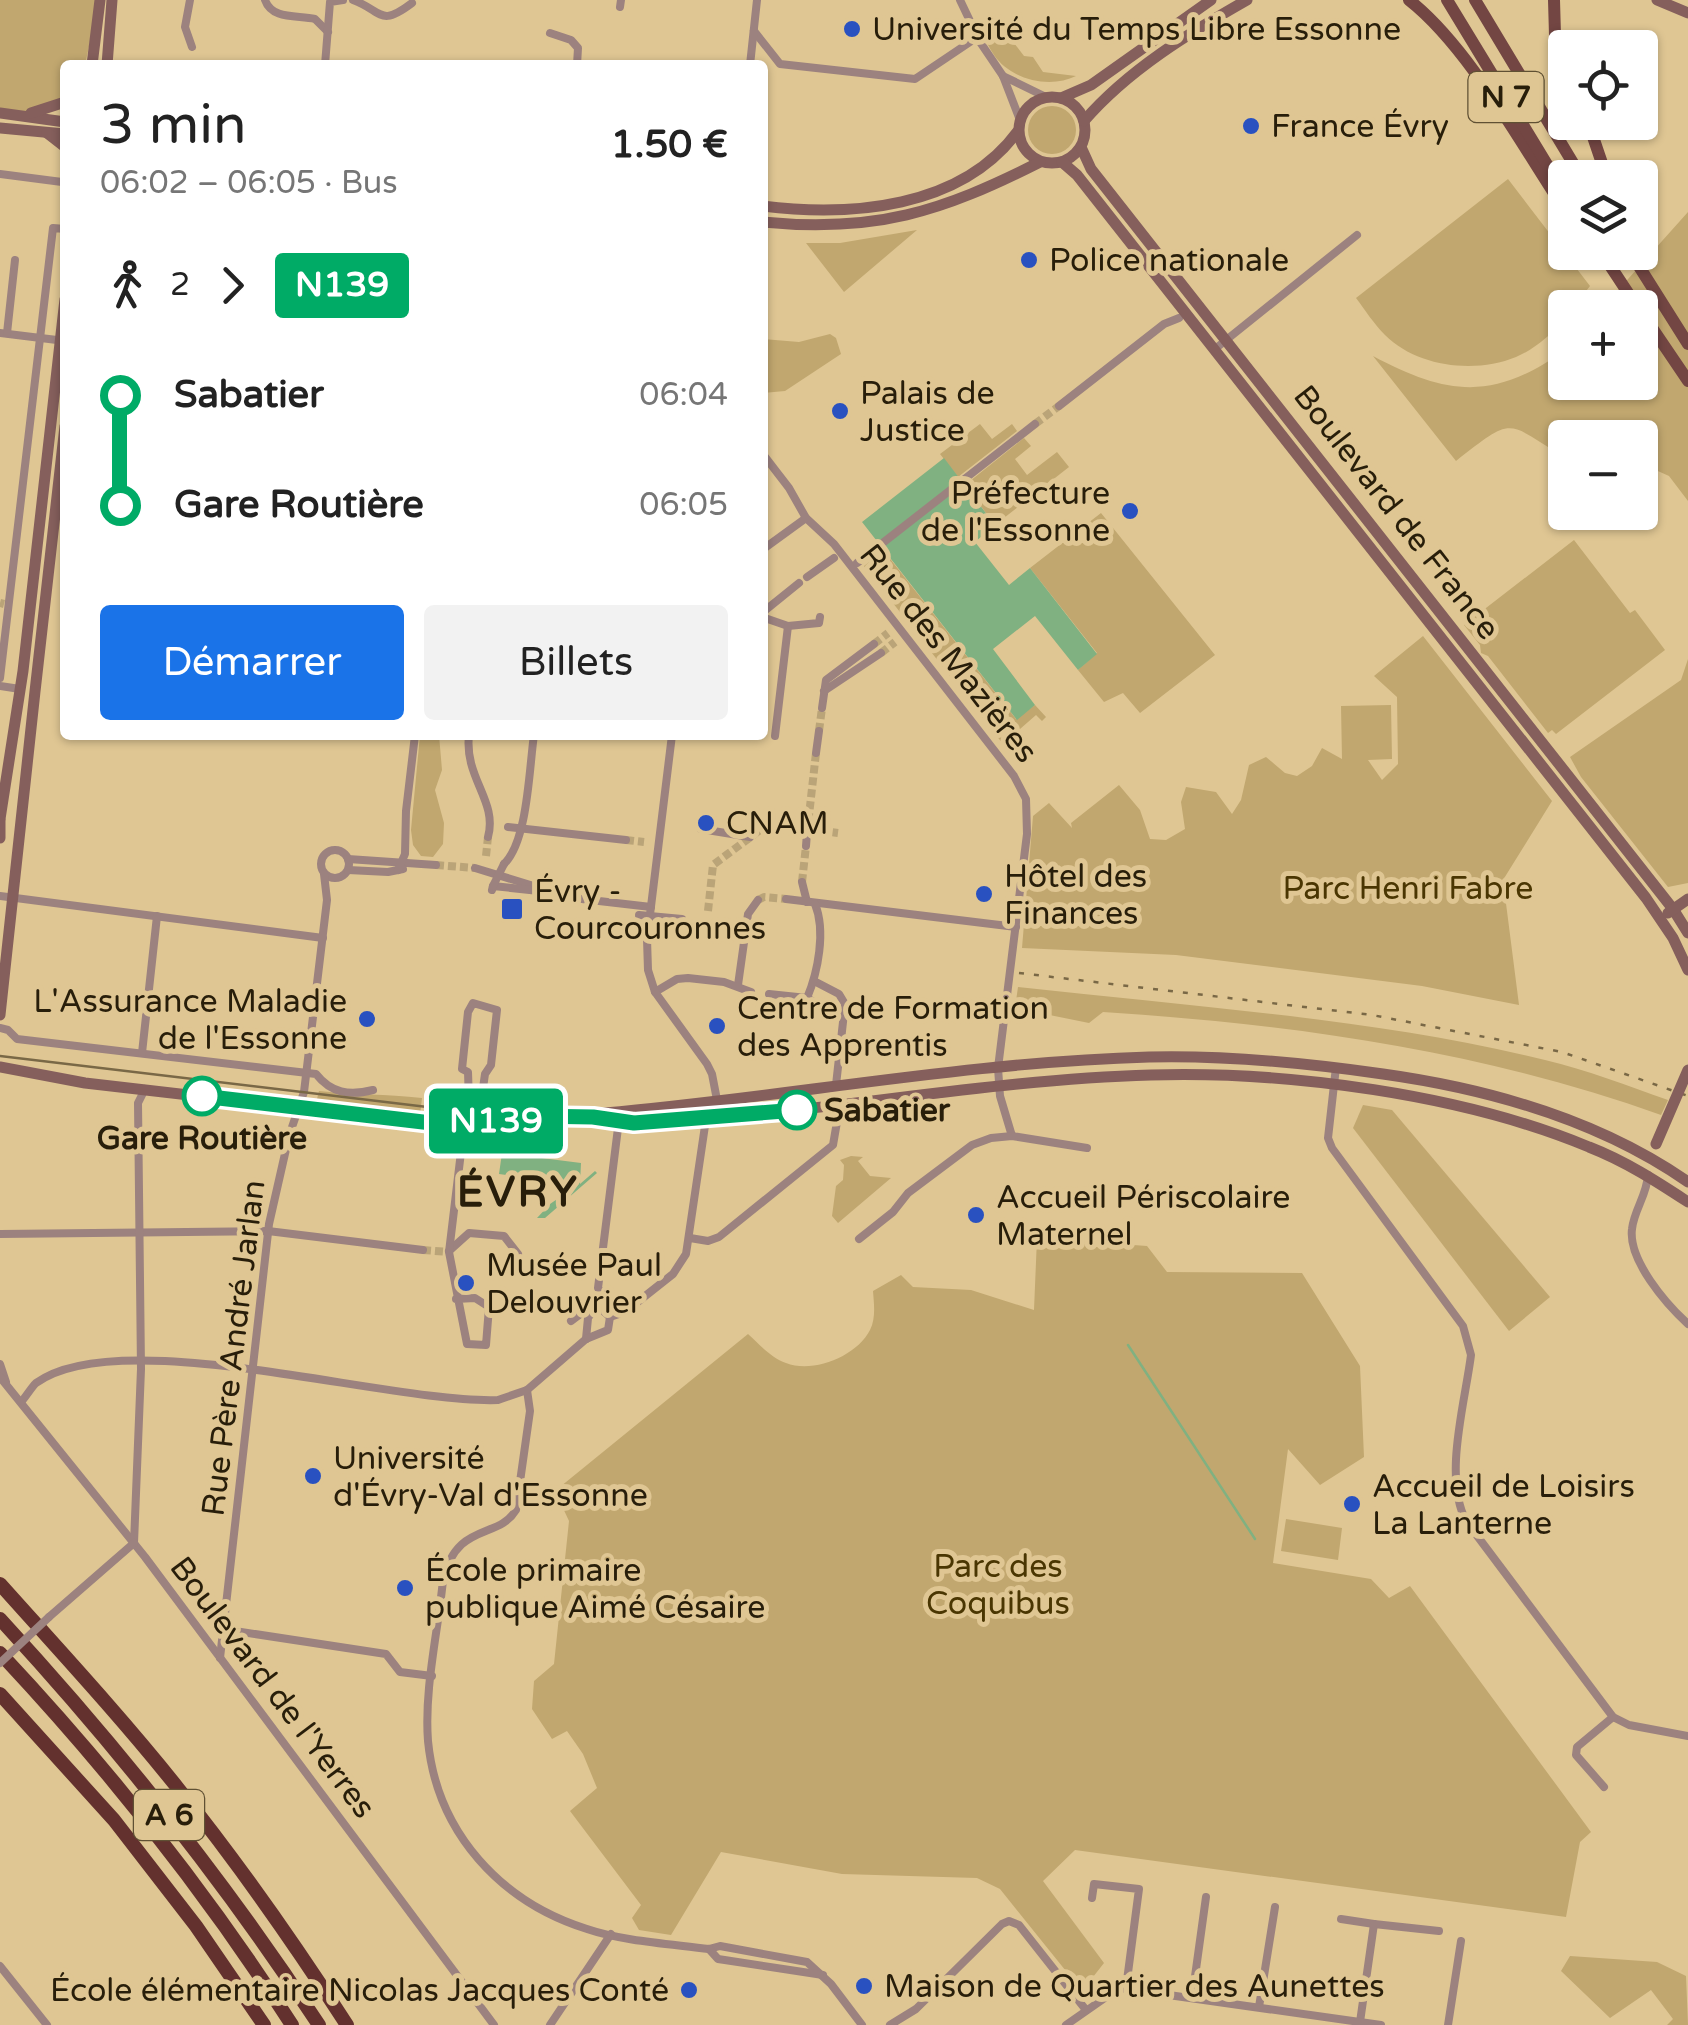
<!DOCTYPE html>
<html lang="fr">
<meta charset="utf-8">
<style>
:root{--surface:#fff;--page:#f2f2f2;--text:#222;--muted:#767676;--accent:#1a73e8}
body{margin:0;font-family:"Varela Round",sans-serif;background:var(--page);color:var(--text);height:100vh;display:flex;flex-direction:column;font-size:38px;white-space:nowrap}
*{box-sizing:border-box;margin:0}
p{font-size:32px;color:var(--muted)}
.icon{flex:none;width:55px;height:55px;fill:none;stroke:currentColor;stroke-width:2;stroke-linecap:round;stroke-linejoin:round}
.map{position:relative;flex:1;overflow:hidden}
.side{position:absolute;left:60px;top:60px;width:708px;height:680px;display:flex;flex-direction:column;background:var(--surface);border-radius:10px;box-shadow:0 2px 8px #0004}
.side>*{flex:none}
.badge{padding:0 20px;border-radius:8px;font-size:35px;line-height:65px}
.buttons{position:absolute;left:1548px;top:30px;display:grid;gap:20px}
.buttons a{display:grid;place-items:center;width:110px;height:110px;border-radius:10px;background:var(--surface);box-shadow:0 2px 8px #0004;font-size:50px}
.map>.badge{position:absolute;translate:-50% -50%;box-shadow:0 0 0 5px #fff}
.legs{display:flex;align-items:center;gap:15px;height:110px;padding:0 40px;font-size:32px}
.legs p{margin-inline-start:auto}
.summary{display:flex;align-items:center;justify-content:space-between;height:170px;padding:0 40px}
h1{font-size:55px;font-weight:600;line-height:75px}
.cta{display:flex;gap:20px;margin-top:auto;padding:20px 40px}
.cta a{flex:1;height:115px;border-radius:10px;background:var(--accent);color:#fff;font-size:40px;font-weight:600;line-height:115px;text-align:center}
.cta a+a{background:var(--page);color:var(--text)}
ul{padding:0 40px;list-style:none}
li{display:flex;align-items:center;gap:35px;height:110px;font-size:38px}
li i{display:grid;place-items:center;width:15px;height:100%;margin:0 12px;background:currentColor}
li i::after{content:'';width:25px;height:25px;margin:-12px;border:8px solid;border-radius:50%;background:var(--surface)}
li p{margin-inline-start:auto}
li:first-child i{background:linear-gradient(#0000 50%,currentColor 0)}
li:last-child i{background:linear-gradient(currentColor 50%,#0000 0)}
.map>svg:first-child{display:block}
</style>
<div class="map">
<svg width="1688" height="2025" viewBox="0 0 1688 2025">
<rect width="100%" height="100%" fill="#dfc693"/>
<g fill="#c1a76f">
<polygon points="0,0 99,0 85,65 65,65 65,102 41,112 0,113"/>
<path d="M995,17L1004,36L1008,35L1024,56L1033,57L1043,72L1076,76C1050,89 1011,80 994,55C988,46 983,35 978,26Z"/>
<circle cx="1052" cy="130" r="24"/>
<path d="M1508,179L1590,286L1574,307L1565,308V320C1550,335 1535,349 1516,357C1475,374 1417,367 1385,335C1374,324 1365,310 1356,298Z"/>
<path d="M1688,212V501L1669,476L1640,463V438H1565V458C1505,420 1514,416 1456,461L1373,356C1448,396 1494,401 1565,350V382H1640V308L1603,307Z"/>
<polygon points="917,230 844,292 806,243 840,243"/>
<polygon points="830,334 836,338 841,354 785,391 763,393 763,339 799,342"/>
<polygon points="980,424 992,439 1012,424 1017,431 958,477 940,454"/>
<polygon points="1024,438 1031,446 1015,459 1027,475 1057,452 1069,467 995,525 965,485"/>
<polygon points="1101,513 1215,655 1140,713 1123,693 1104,702 1078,670 1097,653 1030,568"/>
<polygon points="1574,540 1630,613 1635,610 1665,650 1556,734 1552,730 1548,733 1488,656 1481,653 1480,645 1464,625"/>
<polygon points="884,551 1016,719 1035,705 1046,717 1042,721 1036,715 1003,744 864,566"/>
<polygon points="1423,636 1552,801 1503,880 1519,1005 1422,986 1176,955 1022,948 1033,816 1049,803 1072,828 1071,823 1119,785 1140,810 1150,839 1166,840 1185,829 1181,802 1186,787 1216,792 1232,814 1241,800 1249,765 1266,757 1285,773 1297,776 1312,766 1322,748 1342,759 1341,706 1391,705 1392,759 1368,760 1382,780 1398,764 1397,697 1374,676"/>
<polygon points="1688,659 1688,883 1668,887 1581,777 1570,757 1681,680"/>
<polygon points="420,735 439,735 442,770 435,790 444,823 443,844 433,857 421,856 413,845 411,830"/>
<path d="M1018,987C1194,1007 1374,1018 1545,1060C1587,1070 1628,1086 1668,1100L1661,1115C1483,1051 1291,1024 1103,1012L1089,1023L1015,1008Z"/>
<path d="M319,1091C354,1095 386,1094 422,1098L420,1116C385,1112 352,1104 317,1099Z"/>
<polygon points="1363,1105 1392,1110 1550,1297 1509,1331 1353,1128"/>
<polygon points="851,1156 863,1157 858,1161 870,1176 891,1178 838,1223 832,1216 836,1186 843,1180 844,1165 840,1160"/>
<path d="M1037,1238L1147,1246L1167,1272L1302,1273L1360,1366L1364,1457L1320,1485L1288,1449L1273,1563L1371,1579L1389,1598L1410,1586L1591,1832L1580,1842L1566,1917L1075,1850L1043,1881L1104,1963L1082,1991L1000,1889L977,1878L842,1874L721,1852L671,1935L639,1930L632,1918L641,1905L570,1811L597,1788L583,1754L567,1731L552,1739L532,1709L534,1681L554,1664L569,1521L555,1491L748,1334C759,1344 771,1358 786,1363C813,1374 857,1356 870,1330C876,1318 874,1304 873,1291L901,1275L913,1287L971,1290L1034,1310Z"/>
<polygon points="1286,1519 1342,1528 1338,1560 1281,1551"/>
<polygon points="1570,1956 1657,1962 1686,1976 1688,2025 1667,2025 1673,2019 1651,1990 1610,2018 1561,1971"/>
</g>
<g fill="#80b181">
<polygon points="944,458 995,525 975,542 1009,585 1030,568 1097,654 1078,670 1035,616 993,649 1035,705 1017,720 862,522"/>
<polygon points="502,1153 581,1163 580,1184 595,1171 597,1173 545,1218 537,1218 550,1204 579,1184 499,1174"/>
</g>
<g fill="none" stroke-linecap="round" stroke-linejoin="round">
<polyline stroke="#80b181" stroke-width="2.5" points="1128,1345 1255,1539"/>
<g stroke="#baa478" stroke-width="8" stroke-dasharray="8 4" stroke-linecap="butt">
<polyline points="1035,424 1059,406"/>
<polyline points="0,603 4,604"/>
<polyline points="874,644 888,633"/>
<polyline points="881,653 895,642"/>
<polyline points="819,731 822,708"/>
<polyline points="807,833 816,753"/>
<polyline points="626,840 644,842"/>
<polyline points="486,856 488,837"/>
<polyline points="436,865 475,868"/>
<polyline points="802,882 806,846"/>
<polyline points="758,900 764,897 786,899"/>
<polyline points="708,911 713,865 768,824 838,833"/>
<polyline points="423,1250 449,1252"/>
</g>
<g stroke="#9c827f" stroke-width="8">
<polyline points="190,0 185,27 192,47"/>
<path d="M265,0C272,20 297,15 315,19L328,32"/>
<path d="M353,0C383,11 379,28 412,3"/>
<polyline points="960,0 980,42 1003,76 1020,120"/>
<polyline points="620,7 621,0"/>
<polyline points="754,31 780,64 915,79 970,42"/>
<polyline points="550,33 571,40 578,48 577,65"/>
<polyline points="325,65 330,2 343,0"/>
<polyline points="750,65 757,0"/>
<polyline points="1003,76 1046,97"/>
<polyline points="0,174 62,182"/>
<polyline points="0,333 65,341"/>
<polyline points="7,333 15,260"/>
<polyline points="1215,349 1357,235"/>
<polyline points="1059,406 1164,324 1179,318"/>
<polyline points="762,453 789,488 806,518 834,544 1014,776 1026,799 1027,834 998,1068 1000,1096 1012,1136"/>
<polyline points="762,550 806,518"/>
<polyline points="857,563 1035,424"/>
<polyline points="807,577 834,558"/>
<polyline points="762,613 799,583"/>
<polyline points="762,617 788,626 819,623 820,617"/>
<polyline points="0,678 53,228 65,229"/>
<polyline points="0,686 20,689"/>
<polyline points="824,691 881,653"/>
<polyline points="822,708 826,680 874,644"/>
<path d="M469,735C464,778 498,801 488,837"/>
<polyline points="775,736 788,626"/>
<polyline points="816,753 819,731"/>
<polyline points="508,827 626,840"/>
<polyline points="701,829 750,837"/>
<polyline points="806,846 807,833"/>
<circle cx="335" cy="864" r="14"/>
<polyline points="348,859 436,865"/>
<path d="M504,864C528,841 529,768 534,735"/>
<polyline points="475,868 573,898 651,907"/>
<polyline points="348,870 388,872 403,869"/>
<polyline points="398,870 405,854 406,811 415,735"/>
<polyline points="802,882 807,902"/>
<polyline points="492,890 493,886 539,891"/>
<polyline points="0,896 323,938"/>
<polyline points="786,899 1016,927"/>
<polyline points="814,981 839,994 845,1004 836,1085"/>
<polyline points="738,985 748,914 758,900"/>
<polyline points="655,992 677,979 688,978 724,982 751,992"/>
<polyline points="769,994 807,998 831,1013 844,1015"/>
<path d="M807,998C818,972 826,931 815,904"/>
<path d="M0,1028L8,1030L17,1039L316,1074C331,1093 349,1096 373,1090"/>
<polyline points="142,1053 157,916"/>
<path d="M1336,1067L1328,1138L1332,1148L1463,1326L1471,1355C1465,1403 1443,1477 1466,1521L1613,1717L1629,1725L1688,1736"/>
<polyline points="469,1102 468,1072 462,1069 468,1012 473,1003 497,1010 491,1065 485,1074 481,1102"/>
<path d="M1648,1175C1647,1195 1634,1210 1632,1229C1628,1260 1666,1304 1688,1324"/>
<polyline points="0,1234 268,1231 423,1250"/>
<polyline points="690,1238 708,1241 719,1237 833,1145 838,1116 851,1108"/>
<polyline points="859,1239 893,1212 908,1193 972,1145 991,1138 1012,1136 1087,1148"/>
<polyline points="449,1251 469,1233 504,1236 518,1254"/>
<polyline points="456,1299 475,1298 489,1307 486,1345 467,1344 449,1252 464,1127"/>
<polyline points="602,1310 605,1297 598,1288 618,1128"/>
<polyline points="571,1321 604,1296"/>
<polyline points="586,1339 588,1318 592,1312 602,1310 610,1317 625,1312 673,1274 686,1254 706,1119 717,1100 712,1074 707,1064 655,992 648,970 647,939 672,735"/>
<polyline points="0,1364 6,1382"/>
<polyline points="0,1377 145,1557 494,2025"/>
<path d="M527,1390L530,1411L516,1510C498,1540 457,1521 443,1580C438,1632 424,1689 428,1741C437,1833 501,1902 587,1929C622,1941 671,1944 709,1949L720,1946L807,1962L831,1984L862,2025"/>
<path d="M22,1401C27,1395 31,1388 36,1383C119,1322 390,1404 498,1400L527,1390L586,1339L608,1330L610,1317"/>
<polyline points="134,1543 141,1369 138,1103 145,1089"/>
<polyline points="441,1605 480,1610"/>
<polyline points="49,1617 134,1543"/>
<polyline points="222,1629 386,1654 400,1672 432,1676"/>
<polyline points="220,1658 269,1224 289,1136 304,1092 327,900 324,874"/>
<polyline points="1604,1787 1576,1755 1577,1747 1613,1717"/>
<polyline points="1092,1898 1094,1884 1139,1889 1126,1988"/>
<polyline points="1341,1919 1374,1924"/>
<polyline points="709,1949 718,1959 823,1975"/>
<polyline points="0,1966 47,2025"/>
<polyline points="1192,1998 1206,1897"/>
<polyline points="1259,2007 1275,1907"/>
<polyline points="1360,2022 1374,1924 1439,1931"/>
<polyline points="550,2025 611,1934"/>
<polyline points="890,2025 916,2009 1002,1924 1009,1921 1019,1925 1086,2010"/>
<polyline points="1066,2025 1119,1988 1381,2025"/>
<polyline points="1448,2025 1461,1941"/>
</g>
<g stroke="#855f5c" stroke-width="11">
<polyline points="1657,0 1688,13"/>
<polyline points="92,65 100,0"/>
<polyline points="107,65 112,0"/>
<circle cx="1052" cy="130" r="33"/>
<polyline points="1061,98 1091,85 1211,0"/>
<polyline points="0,113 65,122"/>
<polyline points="31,113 65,102"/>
<path d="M1084,121C1128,70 1189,33 1247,0"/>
<polyline points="0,128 65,134"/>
<polyline points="47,133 65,147"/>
<polyline points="1081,147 1091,169 1673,909 1688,933"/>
<polyline points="1062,162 1077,175 1646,898 1673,938 1688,970"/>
<path d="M762,206C850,217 961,209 1018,131"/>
<path d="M762,222C876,233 941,212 1040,162"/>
<polyline points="0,819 23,671 65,299"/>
<polyline points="0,820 0,838"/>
<polyline points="1668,913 1688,899"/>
<path d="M0,1015C20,819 43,622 65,426"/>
<polyline points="0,1067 85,1083 440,1124 461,1123"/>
<circle cx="474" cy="1116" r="15"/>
<path d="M593,1117L605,1113C786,1097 967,1062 1149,1057C1228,1055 1306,1063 1383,1074C1490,1089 1599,1120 1688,1182"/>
<path d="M488,1122C521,1115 560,1112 594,1117C601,1118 608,1122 616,1123C644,1126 678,1122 706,1119C855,1107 1002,1079 1151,1075C1288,1071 1462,1094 1589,1147C1625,1161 1656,1181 1688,1202"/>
</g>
<g stroke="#734643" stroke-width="12">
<path d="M1409,0C1469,47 1522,146 1565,210"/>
<polyline points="1447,0 1565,194"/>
<polyline points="1475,0 1582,178"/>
<polyline points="1554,0 1555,35 1565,62"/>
<polyline points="1588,122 1607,178"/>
<polyline points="1601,252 1638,308"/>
<polyline points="1630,252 1688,344"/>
<polyline points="1640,310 1688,381"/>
</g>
<g stroke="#63312e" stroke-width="14">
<path d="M0,1584C60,1651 121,1717 177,1787C238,1863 294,1943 347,2025"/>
<path d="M0,1619C117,1746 224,1880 319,2025"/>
<path d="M0,1653C108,1768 207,1893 292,2025"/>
<polyline points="0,1694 114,1820 196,1926 264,2025"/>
</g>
<polyline stroke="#796846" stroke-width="2.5" points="0,1056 444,1109"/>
<polyline stroke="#796846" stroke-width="2.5" stroke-dasharray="5 10" stroke-linecap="butt" points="1019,973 1372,1015 1562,1052 1688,1096"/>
<g stroke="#9c827f" stroke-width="8">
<polyline points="493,886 504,864"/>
<polyline points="639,915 682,919"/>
<polyline points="0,1663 49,1617"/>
</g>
<polyline stroke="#855f5c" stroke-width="11" points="1656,1144 1688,1070"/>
</g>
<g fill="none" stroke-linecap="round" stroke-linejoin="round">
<g stroke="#fff" stroke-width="22">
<polyline id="line-1" points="202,1096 440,1124 461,1124 468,1130 478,1131 488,1122 533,1116 593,1117 634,1123 797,1110"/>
</g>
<use href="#line-1" stroke="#00ab66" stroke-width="15"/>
</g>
<g fill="#2951c0" stroke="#dfc693" stroke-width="4">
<circle cx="852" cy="29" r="10"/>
<circle cx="1251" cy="126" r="10"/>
<circle cx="1029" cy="260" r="10"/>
<circle cx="840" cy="411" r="10"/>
<circle cx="1130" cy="511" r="10"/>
<circle cx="706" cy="823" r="10"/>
<circle cx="984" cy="894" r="10"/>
<rect x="500" y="897" width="24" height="24" rx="5"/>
<circle cx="367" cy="1019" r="10"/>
<circle cx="717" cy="1026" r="10"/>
<circle cx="976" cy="1215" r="10"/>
<circle cx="466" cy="1283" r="10"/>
<circle cx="313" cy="1476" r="10"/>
<circle cx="1352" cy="1504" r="10"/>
<circle cx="405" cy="1588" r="10"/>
<circle cx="864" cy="1986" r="10"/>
<circle cx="689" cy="1990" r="10"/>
</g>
<g fill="#fff" stroke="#00ab66" stroke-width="5">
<circle cx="202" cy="1096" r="18"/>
<circle cx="797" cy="1110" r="18"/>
</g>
<g text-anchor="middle" stroke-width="10" stroke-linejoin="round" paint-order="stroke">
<g fill="#dfc693" stroke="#5f5033" stroke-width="2.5">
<rect x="1468.5" y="72" width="75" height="50" rx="8"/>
<rect x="134" y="1790" width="70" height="50" rx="8"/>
</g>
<g font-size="30" font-weight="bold" fill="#281e0a">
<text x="1506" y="107">N 7</text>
<text x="169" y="1825">A 6</text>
</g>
<g font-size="32" fill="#281e0a" stroke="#dfc693" text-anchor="start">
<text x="872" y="40">Université du Temps Libre Essonne</text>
<text x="1271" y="137">France Évry</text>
<text x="1049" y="271">Police nationale</text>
<text x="860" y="404">Palais de<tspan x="860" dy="37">Justice</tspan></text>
<text x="1110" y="504" text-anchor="end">Préfecture<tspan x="1110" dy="37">de l'Essonne</tspan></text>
<text x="726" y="834">CNAM</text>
<text x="1004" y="887">Hôtel des<tspan x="1004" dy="37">Finances</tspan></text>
<text x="534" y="902">Évry -<tspan x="534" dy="37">Courcouronnes</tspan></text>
<text x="347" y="1012" text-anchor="end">L'Assurance Maladie<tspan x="347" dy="37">de l'Essonne</tspan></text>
<text x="737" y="1019">Centre de Formation<tspan x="737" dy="37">des Apprentis</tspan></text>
<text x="996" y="1208">Accueil Périscolaire<tspan x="996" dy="37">Maternel</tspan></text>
<text x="486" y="1276">Musée Paul<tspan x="486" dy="37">Delouvrier</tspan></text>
<text x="333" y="1469">Université<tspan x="333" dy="37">d'Évry-Val d'Essonne</tspan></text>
<text x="1372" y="1497">Accueil de Loisirs<tspan x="1372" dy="37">La Lanterne</tspan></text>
<text x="425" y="1581">École primaire<tspan x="425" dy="37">publique Aimé Césaire</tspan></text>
<text x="884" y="1997">Maison de Quartier des Aunettes</text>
<text x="669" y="2001" text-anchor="end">École élémentaire Nicolas Jacques Conté</text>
</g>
<g font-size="32" fill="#281e0a" stroke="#dfc693">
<text transform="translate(1397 512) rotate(52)" y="11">Boulevard de France</text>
<text transform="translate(949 653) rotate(52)" y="11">Rue des Mazières</text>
<text transform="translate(233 1348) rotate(-83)" y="11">Rue Père André Jarlan</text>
<text transform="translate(273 1687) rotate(53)" y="11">Boulevard de l'Yerres</text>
</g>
<g font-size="32" fill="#4a3602" stroke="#dfc693">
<text x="1408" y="899">Parc Henri Fabre</text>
<text x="998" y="1577">Parc des<tspan x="998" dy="37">Coquibus</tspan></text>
</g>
<g font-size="32" font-weight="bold" fill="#281e0a" stroke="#dfc693" text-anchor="start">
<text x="824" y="1121">Sabatier</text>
<text x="202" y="1149" text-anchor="middle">Gare Routière</text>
</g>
<g font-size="42" font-weight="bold" letter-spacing="2.5" fill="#281e0a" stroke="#dfc693">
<text x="518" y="1206">ÉVRY</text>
</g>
</g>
</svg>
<div class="buttons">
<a><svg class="icon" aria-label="locate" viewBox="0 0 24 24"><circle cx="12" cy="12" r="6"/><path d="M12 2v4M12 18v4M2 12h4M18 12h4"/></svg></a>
<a><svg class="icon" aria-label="layers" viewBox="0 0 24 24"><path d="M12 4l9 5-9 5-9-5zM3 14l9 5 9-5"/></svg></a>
<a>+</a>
<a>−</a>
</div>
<b class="badge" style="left:496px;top:1121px;background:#00ab66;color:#fff">N139</b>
<section class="side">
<div class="summary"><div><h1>3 min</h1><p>06:02 – 06:05 · Bus</p></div><b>1.50 €</b></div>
<div class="legs"><svg class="icon" aria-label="walk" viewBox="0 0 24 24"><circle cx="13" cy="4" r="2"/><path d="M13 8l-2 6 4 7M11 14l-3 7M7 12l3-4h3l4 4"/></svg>2<svg class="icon" aria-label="forward" viewBox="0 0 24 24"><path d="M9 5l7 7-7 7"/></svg><b class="badge" style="background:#00ab66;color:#fff">N139</b></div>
<ul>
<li><i style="color:#00ab66"></i><b>Sabatier</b><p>06:04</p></li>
<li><i style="color:#00ab66"></i><b>Gare Routière</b><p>06:05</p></li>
</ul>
<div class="cta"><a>Démarrer</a><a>Billets</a></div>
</section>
</div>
